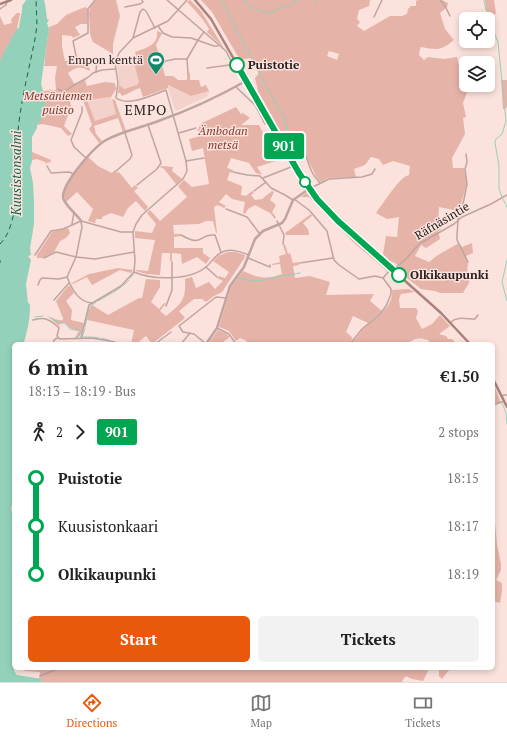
<!DOCTYPE html>
<meta charset="utf-8">
<style>
:root{--surface:#fff;--page:#f2f2f2;--text:#222;--muted:#767676;--line:#e0e0e0;--accent:#ea580c}
body{margin:0;font-family:"PT Serif",serif;background:var(--page);color:var(--text);height:100vh;display:flex;flex-direction:column;font-size:15px;white-space:nowrap}
*{box-sizing:border-box;margin:0}
p{font-size:13px;color:var(--muted)}
.icon{flex:none;width:22px;height:22px;fill:none;stroke:currentColor;stroke-width:2;stroke-linecap:round;stroke-linejoin:round}
.map{position:relative;flex:1;overflow:hidden}
.details{position:absolute;left:12px;top:342px;width:483px;height:328px;display:flex;flex-direction:column;background:var(--surface);border-radius:6px;box-shadow:0 2px 6px #0003}
.details>*{flex:none}
.badge{padding:0 8px;border-radius:3px;font-size:14px;line-height:26px}
.controls{position:absolute;left:459px;top:12px;display:grid;gap:8px}
.controls a{display:grid;place-items:center;width:36px;height:36px;border-radius:6px;background:var(--surface);box-shadow:0 2px 6px #0003;font-size:20px}
.map>.badge{position:absolute;translate:-50% -50%;box-shadow:0 0 0 2px #fff}
.legs{display:flex;align-items:center;gap:6px;height:44px;padding:0 16px;font-size:13px}
.legs p{margin-inline-start:auto}
.head{display:flex;align-items:center;justify-content:space-between;height:68px;padding:0 16px}
h1{font-size:22px;font-weight:700;line-height:30px}
.cta{display:flex;gap:8px;margin-top:auto;padding:8px 16px}
.cta a{flex:1;height:46px;border-radius:6px;background:var(--accent);color:#fff;font-size:16px;font-weight:700;line-height:46px;text-align:center}
.cta a+a{background:var(--page);color:var(--text)}
ul{padding:0 16px;list-style:none}
li{display:flex;align-items:center;gap:14px;height:48px;font-size:15px}
li i{display:grid;place-items:center;width:6px;height:100%;margin:0 5px;background:currentColor}
li i::after{content:'';width:10px;height:10px;margin:-5px;border:3px solid;border-radius:50%;background:var(--surface)}
li p{margin-inline-start:auto}
li:first-child i{background:linear-gradient(#0000 50%,currentColor 0)}
li:last-child i{background:linear-gradient(currentColor 50%,#0000 0)}
.dock{display:flex;justify-content:space-around;align-items:center;height:56px;border-top:1px solid var(--line);background:var(--surface);font-size:11px;color:var(--muted)}
.dock a{display:grid;justify-items:center;gap:2px}
.dock .current{color:var(--accent)}
.map>svg:first-child{display:block}
</style>
<div class="map">
<svg width="507" height="682" viewBox="0 0 507 682">
<rect width="100%" height="100%" fill="#fbe2dd"/>
<g fill="#f2d2cb">
<polygon points="117,63 134,63 139,82 137,85 124,89 119,85"/>
<polygon points="167,85 191,96 209,91 210,93 207,94 208,96 176,111 175,110"/>
<polygon points="111,97 116,114 95,121 87,100"/>
</g>
<g fill="#e6b3a8" fill-rule="evenodd">
<polygon points="96,0 116,0 120,16 113,44 113,54 93,42 90,34 89,12 91,6"/>
<path d="M190,0L201,11L224,48L207,32L209,29C203,19 196,11 187,2Z"/>
<path d="M201,0H370L369,6L359,10L357,19L360,22L357,26L364,31L390,16H402L407,14L408,9L411,6H416V1L418,0H442L448,3L447,7L440,13L445,29L454,40C441,51 437,50 421,47L420,49L419,55L424,60L428,57L444,59L457,57L459,66L466,65V85H470L463,103L466,117L463,118L465,134L452,158L453,168H464L467,183L459,211L439,207L438,224L441,230L438,231L440,239L426,248L421,245L415,256L429,262L438,255L459,243L462,247L472,243L473,253L466,256L468,262L467,273L471,274L469,283L463,293H440L435,291L421,289L407,278L397,264L390,261L383,254L386,236L397,237L399,217L387,219L376,213C383,204 399,177 409,175L410,166L393,161L383,165L379,159L371,157L365,165L354,169L356,177L328,178L321,182L316,176L298,140L291,139L289,130L281,132L258,91L255,78L259,73L257,69L258,66H255L251,58L240,60L212,12ZM329,51L339,54L337,60L327,56Z"/>
<polygon points="485,0 494,0 496,13 491,19 486,10"/>
<path d="M85,7L88,9L87,24H81L75,27L80,35L73,38L72,36L62,35V47L65,61L77,60L76,56L77,55L79,60H88L90,71C80,66 78,66 68,73L75,85L85,80L87,86L105,82L115,83L116,89L111,97L87,100L95,121L116,114L112,99L115,100L126,131L123,132L118,118L94,126L96,134L102,141L99,143L89,129L92,125L82,97L70,98L71,107L64,126L72,134L68,136L61,128L43,124L37,125C44,116 47,102 43,91L56,90L55,78L57,66H44C46,61 44,56 46,51L49,27L57,24L66,15Z"/>
<polygon points="17,13 20,13 17,29 19,28 21,14 23,14 0,93 0,16 4,25 12,23 11,19"/>
<path d="M157,31L162,33L156,45L161,62L166,60V62L162,64L165,76H173L178,80H187V73H190V80H199L201,87L206,85L209,91L191,96L168,85V88L143,97L140,88C133,90 128,94 122,96L120,93H118L119,85L124,89L137,85L139,82L134,63H139L135,52C146,48 159,45 157,31Z"/>
<polygon points="501,80 507,80 507,107 505,109 503,109"/>
<polygon points="236,107 241,114 243,113 250,118 241,125 259,125 268,143 275,141 278,144 269,147 271,159 284,155 285,158 257,167 262,175 256,173 249,163 231,158 227,168 233,170 232,173 230,172 227,180 242,186 241,195 246,196 252,191 254,193 251,195 255,200 262,199 272,191 274,192 270,200 276,205 272,212 276,217 275,219 270,213 255,205 248,209 245,214 243,213 245,202 232,199 226,194 219,202 226,206 224,208 218,205 214,207 217,233 216,233 213,221 206,221 199,224 173,225 174,234 181,234 181,236 174,237 174,248 203,248 203,253 210,258 206,264 197,257 182,264 181,254 172,253 172,261 170,261 170,253 162,253 160,275 146,274 136,271 136,270 148,271 155,240 135,238 135,231 152,233 156,224 147,213 150,210 160,221 187,197 178,186 184,180 192,187 209,184 203,148 192,151 189,139 197,137 200,133 197,130 199,129 199,127 202,123"/>
<polygon points="291,141 297,143 302,154 294,157 287,144 291,142"/>
<polygon points="32,152 51,160 50,163 48,162 46,164 45,162 37,159 32,160"/>
<path d="M88,157L98,166L112,173L115,170L117,173L119,172L132,188L135,185L138,188L134,191L148,207L145,211L136,201L128,208L123,217L111,213L102,217V219H96L95,223L88,221L93,209L77,192L66,202C58,190 81,167 88,157Z"/>
<polygon points="161,166 173,167 172,171 182,179 176,184 164,169 160,167"/>
<polygon points="306,193 314,199 338,224 383,264 388,270 385,272 386,270 353,242 309,197 301,197"/>
<polygon points="311,214 312,216 303,223 308,229 309,235 286,235 285,233"/>
<polygon points="68,228 70,233 66,238 60,241 54,252 43,258 37,258 37,255 52,232"/>
<path d="M285,244L288,254L290,253L293,263L299,262V265L293,266L295,278L310,276L330,282L326,295L374,294L370,301L382,311L368,323L353,316L346,332L353,338L351,339L353,341C358,337 361,331 365,327C376,317 394,307 392,290L409,289L415,292L401,294L399,299L400,308H416L418,311L416,318L422,329L432,324L440,315L450,326L439,334L446,336L448,339H452L455,342L453,344H431L428,340C421,338 413,337 409,344H249L245,340L240,338L236,341L229,331L219,327L231,287L243,271C259,278 265,280 282,274L280,264L272,265V264L280,262L279,256L286,254L283,245Z"/>
<path d="M228,252H235L245,255V257L222,292L214,296L206,302L202,299H194L179,311L185,318L152,344L146,336L136,344H131L134,330L87,320L89,310L92,305L108,315L139,298H142L146,279L160,280V287L151,302L159,309L164,303H166L160,311L166,316C182,303 186,300 185,279L192,277L196,288L209,282L215,289L223,281L217,278L219,276L225,278L229,272L213,261L218,256Z"/>
<polygon points="118,268 133,270 131,273 120,270 92,285 87,277 73,284 72,283 89,274"/>
<path d="M68,286H70L74,293L66,301L72,310L71,320L84,323C83,329 82,338 75,338L79,331L70,328L65,323L59,324L60,327L49,317C54,318 57,321 63,320V318L56,301Z"/>
<polygon points="218,330 227,334 230,337 220,344 208,344"/>
<polygon points="493,385 494,385 501,403 494,405 493,413"/>
<polygon points="493,511 494,512 497,545 501,564 501,570 496,580 502,583 502,591 500,603 493,601"/>
<polygon points="23,668 428,668 428,671 423,681 412,679 406,676 402,681 403,682 42,682 42,679 39,679 40,672 25,671"/>
<polygon points="439,668 447,668 449,670 442,679 439,676"/>
</g>
<path fill="#93d1ba" d="M26,0H44C46,7 46,12 47,19L49,20L47,23L49,29L41,84L45,96V105L42,119L37,125V128L32,137V161L30,168L33,183L34,201V224L30,248L31,255L28,256L31,260L26,284L28,303L30,304C30,314 29,325 26,335C25,339 24,340 24,344H14V499L13,506L11,507L12,513H14V623L12,657L14,671L17,675L42,679V682H0V62L5,50L17,29L19,28C20,22 23,10 22,6Z"/>
<g fill="none" stroke-linecap="round" stroke-linejoin="round">
<g stroke="#93d1ba" stroke-width="1">
<polyline points="222,0 264,83 284,117 296,157"/>
<path d="M243,0C260,11 264,19 283,6L288,7L298,0"/>
<polyline points="314,0 316,4"/>
<polyline points="484,0 486,10 490,17 491,25 498,42 506,121 502,134 496,139 495,143 499,166 499,189 502,197"/>
<polyline points="503,199 507,207"/>
<polyline points="507,260 502,282 507,301"/>
<polyline points="130,278 134,274"/>
<polyline points="237,278 241,278 251,281 266,280 281,276 300,273"/>
<polyline points="123,286 129,280"/>
<polyline points="113,293 121,287"/>
<polyline points="98,301 112,293"/>
<polyline points="35,317 43,316"/>
<polyline points="49,317 57,322 65,323 70,329 81,331 79,336 75,338"/>
<polyline points="85,327 89,308 96,302"/>
<polyline points="85,329 82,337 91,337"/>
<polyline points="93,337 99,338"/>
<polyline points="101,338 109,340"/>
<polyline points="502,403 506,413 507,424"/>
</g>
<g stroke="#16634e" stroke-width="1" stroke-dasharray="5 4" stroke-linecap="butt">
<path d="M0,244C22,223 16,160 18,131C21,100 29,69 35,39L37,25L36,0"/>
<polyline points="0,260 0,263"/>
</g>
<g stroke="#bfa49f" stroke-width="1.5">
<polyline points="167,0 226,51 232,63 229,65 207,68"/>
<polyline points="440,0 445,6 450,16"/>
<polyline points="125,7 140,4 143,2 142,0"/>
<polyline points="0,9 6,5 7,1"/>
<polyline points="374,17 382,0"/>
<polyline points="158,26 163,33 172,37 191,38 214,46 218,46"/>
<polyline points="133,38 140,12 143,9 146,11 155,28"/>
<polyline points="76,56 73,41 88,33 88,9 95,0"/>
<polyline points="187,59 188,73"/>
<polyline points="166,61 175,59 187,59 198,40 204,32"/>
<polyline points="96,72 97,58"/>
<polyline points="236,87 255,105 265,124"/>
<polyline points="58,89 64,92 74,85 87,78 93,73 102,70 115,69"/>
<polyline points="82,107 82,112 71,140 74,147 86,158"/>
<polyline points="179,133 196,128"/>
<path d="M290,141L295,140C304,146 307,160 311,170C313,175 317,179 320,183"/>
<polyline points="466,154 467,162 465,169 467,184 462,209 458,219 457,236 457,240 468,262"/>
<polyline points="186,161 204,158"/>
<polyline points="47,166 51,173 69,172 74,174"/>
<polyline points="116,171 130,159 132,155 125,133"/>
<polyline points="233,172 247,175 260,176 271,188 285,195 293,200"/>
<polyline points="263,178 291,167 281,148 277,144"/>
<polyline points="137,185 157,169 161,163 148,125"/>
<polyline points="309,189 329,179 362,177 372,174 375,169"/>
<polyline points="254,191 266,182"/>
<polyline points="294,199 309,210 327,231 334,260 339,265 359,279 375,276 383,278"/>
<polyline points="226,209 247,217 260,234"/>
<polyline points="277,221 284,235 283,244"/>
<path d="M81,222L82,227L76,257L67,277C72,289 78,302 92,303"/>
<polyline points="72,224 74,212"/>
<path d="M181,235C204,248 197,234 215,235L221,252"/>
<polyline points="35,255 51,231 63,229 81,221 121,232 133,232"/>
<polyline points="44,258 56,252 76,257 95,259 134,252"/>
<polyline points="248,258 270,267 270,265"/>
<polyline points="300,263 333,258"/>
<polyline points="206,267 217,277"/>
<polyline points="393,270 407,258 419,244 454,224 462,217 491,204 507,195"/>
<path d="M134,272C152,280 189,281 206,267C212,262 216,253 225,251C233,249 241,252 249,255"/>
<polyline points="38,285 40,280 42,278 59,279 67,277"/>
<polyline points="54,300 69,283"/>
<polyline points="166,306 172,290 172,262"/>
<path d="M33,320C44,316 51,320 59,328L57,336L60,339L92,338L115,342L117,344"/>
<path d="M451,322C457,316 467,319 475,319L478,315"/>
<polyline points="217,328 229,334 236,344"/>
<path d="M81,338L89,305L121,286L134,272L135,261L133,232L136,224L142,215L183,179L187,171L186,161L166,90C152,95 129,107 116,98L118,83L115,63L119,53L133,38L168,21L187,0"/>
<polyline points="205,343 194,334 183,332 179,326 216,297 226,298"/>
<polyline points="52,344 55,339 58,338"/>
<polyline points="155,344 171,332"/>
<polyline points="181,344 190,333"/>
<polyline points="350,344 362,329 380,314 386,306 391,294 391,289 383,278 391,269"/>
<polyline points="502,396 504,395 507,395"/>
<polyline points="493,405 504,401"/>
<polyline points="40,676 60,668"/>
</g>
<g stroke="#bfa49f" stroke-width="2.5">
<path d="M81,221C77,214 63,204 63,197C63,182 94,147 106,140C122,131 144,127 161,120C190,110 219,96 246,81"/>
<polyline points="206,344 217,328 230,286 244,267 255,239 263,231 282,223 285,219 293,200 309,189"/>
</g>
<g stroke="#a9837b" stroke-width="2.5">
<polyline points="195,0 211,19 299,173 317,199 338,221 441,313 470,344"/>
<polyline points="0,4 11,0"/>
<polyline points="493,379 507,407"/>
</g>
</g>
<g fill="none" stroke-linecap="round" stroke-linejoin="round">
<g stroke="#fff" stroke-width="9">
<polyline id="line-1" points="237,65 299,173 317,199 338,221 399,275"/>
</g>
<use href="#line-1" stroke="#00a651" stroke-width="6"/>
</g>
<defs>
<g id="stadium-pin" transform="scale(0.9)"><path d="M0 17L-7.5 6A9.5 9.5 0 1 1 7.5 6Z" fill="#12896b" stroke="#fbe2dd"/><path d="M0-5a6.5 5 0 1 0 0 10a6.5 5 0 1 0 0-10ZM-3.5-1.8h7v3.6h-7Z" fill="#fff"/></g>
</defs>
<g fill-rule="evenodd">
<use href="#stadium-pin" x="156" y="60"/>
</g>
<g fill="#fff" stroke="#00a651" stroke-width="2">
<circle cx="237" cy="65" r="7"/>
<circle cx="305" cy="182" r="5"/>
<circle cx="399" cy="275" r="7"/>
</g>
<g text-anchor="middle" stroke-width="3" stroke-linejoin="round" paint-order="stroke">
<g font-size="12" fill="#28201e" stroke="#fbe2dd" text-anchor="end">
<text x="143" y="64">Empon kenttä</text>
</g>
<g font-size="12" font-weight="bold" fill="#28201e" stroke="#fbe2dd" text-anchor="start">
<text x="248" y="69">Puistotie</text>
<text x="410" y="279">Olkikaupunki</text>
</g>
<g font-size="12" font-style="italic" fill="#813a2d" stroke="#fbe2dd">
<text x="58" y="100">Metsäniemen<tspan x="58" dy="14">puisto</tspan></text>
<text x="223" y="135">Ämbodan<tspan x="223" dy="14">metsä</tspan></text>
</g>
<g font-size="12" fill="#28201e" stroke="#fbe2dd">
<text transform="translate(442 221) rotate(-31)" y="4">Räfnäsintie</text>
</g>
<g font-size="13" font-style="italic" fill="#16634e" stroke="#fbe2dd">
<text transform="translate(16 173) rotate(-90)" y="5">Kuusistonsalmi</text>
</g>
<g font-size="14" letter-spacing="1" fill="#28201e" stroke="#fbe2dd">
<text x="146" y="115">EMPO</text>
</g>
</g>
</svg>
<div class="controls">
<a><svg class="icon" aria-label="locate" viewBox="0 0 24 24"><circle cx="12" cy="12" r="6"/><path d="M12 2v4M12 18v4M2 12h4M18 12h4"/></svg></a>
<a><svg class="icon" aria-label="layers" viewBox="0 0 24 24"><path d="M12 4l9 5-9 5-9-5zM3 14l9 5 9-5"/></svg></a>
</div>
<b class="badge" style="left:284px;top:146px;background:#00a651;color:#fff">901</b>
<section class="details">
<div class="head"><div><h1>6 min</h1><p>18:13 – 18:19 · Bus</p></div><b>€1.50</b></div>
<div class="legs"><svg class="icon" aria-label="walk" viewBox="0 0 24 24"><circle cx="13" cy="4" r="2"/><path d="M13 8l-2 6 4 7M11 14l-3 7M7 12l3-4h3l4 4"/></svg>2<svg class="icon" aria-label="forward" viewBox="0 0 24 24"><path d="M9 5l7 7-7 7"/></svg><b class="badge" style="background:#00a651;color:#fff">901</b><p>2 stops</p></div>
<ul>
<li><i style="color:#00a651"></i><b>Puistotie</b><p>18:15</p></li>
<li><i style="color:#00a651"></i><span>Kuusistonkaari</span><p>18:17</p></li>
<li><i style="color:#00a651"></i><b>Olkikaupunki</b><p>18:19</p></li>
</ul>
<div class="cta"><a>Start</a><a>Tickets</a></div>
</section>
</div>
<nav class="dock">
<a class="current"><svg class="icon" aria-label="directions" viewBox="0 0 24 24"><path d="M12 3l9 9-9 9-9-9zM9 14v-3h6M13 9l2 2-2 2"/></svg>Directions</a>
<a><svg class="icon" aria-label="map" viewBox="0 0 24 24"><path d="M3 6l6-2 6 2 6-2v14l-6 2-6-2-6 2zM9 4v14M15 6v14"/></svg>Map</a>
<a><svg class="icon" aria-label="tickets" viewBox="0 0 24 24"><path d="M3 7h18v10H3zM15 7v10"/></svg>Tickets</a>
</nav>
